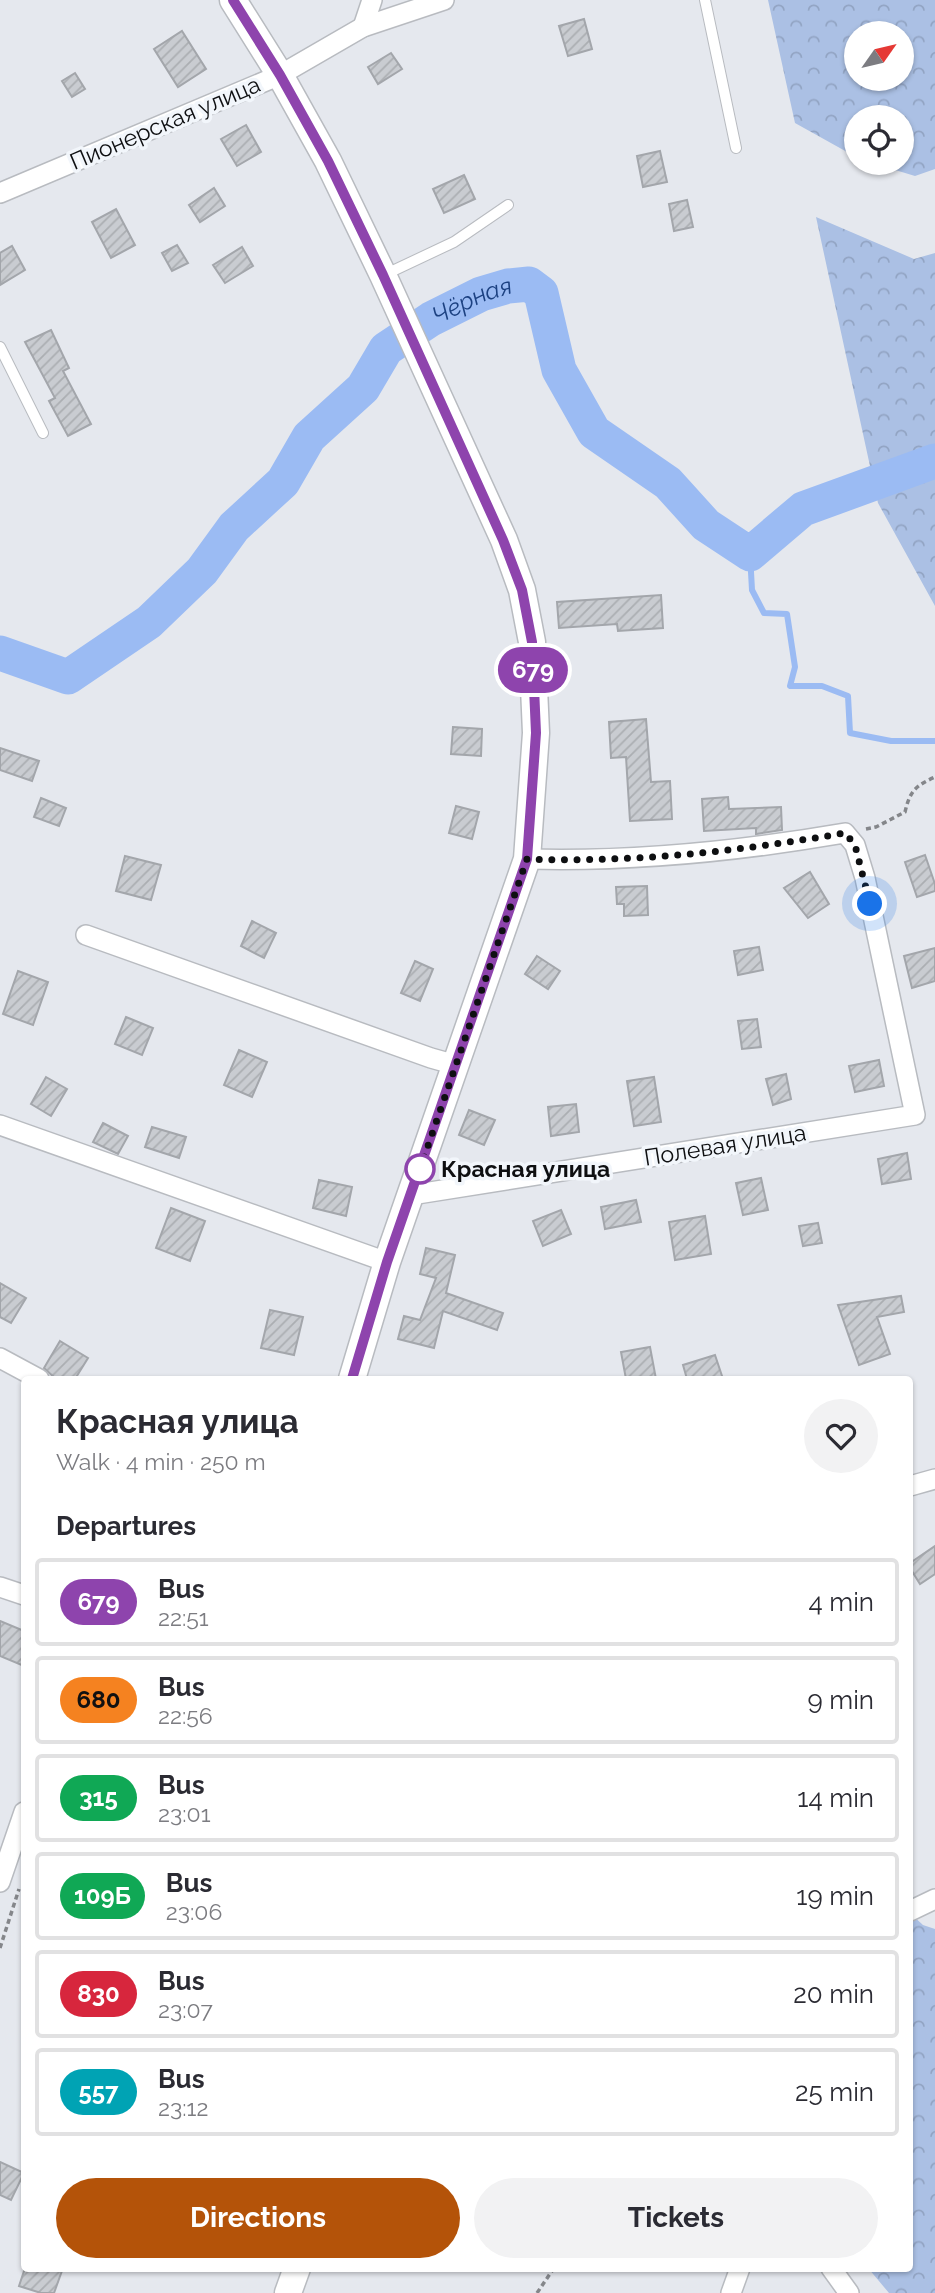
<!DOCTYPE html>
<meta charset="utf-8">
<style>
:root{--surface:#fff;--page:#f2f2f3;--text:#2b2b33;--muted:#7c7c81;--line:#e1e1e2;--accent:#b45309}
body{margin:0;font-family:Raleway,sans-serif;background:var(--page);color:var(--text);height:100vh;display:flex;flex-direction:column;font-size:26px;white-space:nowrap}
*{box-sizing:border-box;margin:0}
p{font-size:23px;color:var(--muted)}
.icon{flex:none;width:38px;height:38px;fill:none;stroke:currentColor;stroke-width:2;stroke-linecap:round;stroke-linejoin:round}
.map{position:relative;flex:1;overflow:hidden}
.panel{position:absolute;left:21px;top:1376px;width:892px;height:896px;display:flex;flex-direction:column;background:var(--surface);border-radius:7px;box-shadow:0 2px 5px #0004}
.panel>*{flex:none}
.badge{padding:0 14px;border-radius:23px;font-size:24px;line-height:46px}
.needle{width:46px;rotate:56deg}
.tools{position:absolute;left:844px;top:21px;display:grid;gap:14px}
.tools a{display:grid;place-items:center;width:70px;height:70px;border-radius:50%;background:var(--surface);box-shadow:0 2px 5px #0004;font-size:35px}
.you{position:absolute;width:35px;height:35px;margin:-18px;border:5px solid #fff;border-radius:50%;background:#1a73e8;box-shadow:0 0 0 10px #1a73e833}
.map>.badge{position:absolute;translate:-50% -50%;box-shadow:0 0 0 4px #fff}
h2{padding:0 35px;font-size:26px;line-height:63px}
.round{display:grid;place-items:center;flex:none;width:74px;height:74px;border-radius:37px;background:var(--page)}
.summary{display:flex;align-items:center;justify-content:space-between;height:119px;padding:0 35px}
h1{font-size:33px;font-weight:700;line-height:52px}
.primary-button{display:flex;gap:14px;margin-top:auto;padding:14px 35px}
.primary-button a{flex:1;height:80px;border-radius:42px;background:var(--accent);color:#fff;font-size:28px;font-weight:700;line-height:80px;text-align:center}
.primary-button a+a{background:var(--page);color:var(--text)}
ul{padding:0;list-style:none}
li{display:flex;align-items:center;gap:21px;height:88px;margin:0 14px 10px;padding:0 21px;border:4px solid var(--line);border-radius:7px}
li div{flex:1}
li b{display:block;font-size:26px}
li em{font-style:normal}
li .badge{min-width:77px;font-weight:700;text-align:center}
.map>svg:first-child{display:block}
</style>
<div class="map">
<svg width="935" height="2293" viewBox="0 0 935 2293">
<defs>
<pattern id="forest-crowns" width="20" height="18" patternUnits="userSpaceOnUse" patternTransform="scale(1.75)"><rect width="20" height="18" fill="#abc0e4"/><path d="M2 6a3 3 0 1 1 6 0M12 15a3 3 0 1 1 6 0" fill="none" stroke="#92a4c3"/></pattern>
<pattern id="building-hatch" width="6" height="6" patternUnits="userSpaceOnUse" patternTransform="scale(1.75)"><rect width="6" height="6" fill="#c9ccd1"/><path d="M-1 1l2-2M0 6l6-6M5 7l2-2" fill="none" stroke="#abaeb2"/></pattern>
</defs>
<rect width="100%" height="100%" fill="#e5e8ee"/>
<g fill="url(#forest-crowns)" fill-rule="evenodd">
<path d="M768,0H935V169L915,176L872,163H901V117H856V157L795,123ZM856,33H901V79H856Z"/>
<polygon points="816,217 914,259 935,253 935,606 878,503"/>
<polygon points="910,1913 923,1925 935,1929 935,2293 889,2293 868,2268 910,2268"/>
</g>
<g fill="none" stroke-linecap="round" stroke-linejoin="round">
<polyline stroke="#9bbbf3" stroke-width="6" points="750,554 752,590 764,613 787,614 795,667 790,686 822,686 848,696 850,733 891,741 935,741"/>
<path stroke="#9bbbf3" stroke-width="35" id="s1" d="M0,653L68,677L149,622L202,571L234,527L283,482L309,437L363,388L386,349L431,319L481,294L508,286L529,284L541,293L559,370L594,432L668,483L706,525L750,554L803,509L935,461"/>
</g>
<g fill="url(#building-hatch)" stroke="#a3a6ab" stroke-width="2">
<polygon points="584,19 592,49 568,56 559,26"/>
<polygon points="182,31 206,69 178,87 154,49"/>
<polygon points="391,53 402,69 378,84 368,67"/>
<polygon points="75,73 85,89 72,97 62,81"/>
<polygon points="246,125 261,152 237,166 221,139"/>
<polygon points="660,151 667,182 643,187 637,156"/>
<polygon points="464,175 475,199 444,213 433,189"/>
<polygon points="214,188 225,206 200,222 189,205"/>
<polygon points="687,200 693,227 674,231 669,204"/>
<polygon points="116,209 135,245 111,258 92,222"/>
<polygon points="177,245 188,263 172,271 162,253"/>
<polygon points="12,246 25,270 0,285 0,253"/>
<polygon points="242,247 253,266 225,283 213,265"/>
<polygon points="51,330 69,368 63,371 91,424 68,436 49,401 55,398 25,342"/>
<polygon points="661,595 663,628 618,631 617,624 559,628 557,602"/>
<polygon points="646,719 651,782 670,781 672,819 630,821 626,757 611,758 609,722"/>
<polygon points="453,727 482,729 481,756 451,754"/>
<polygon points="0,748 39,761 32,781 0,770"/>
<polygon points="728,797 729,809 781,807 782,830 756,834 756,828 704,831 702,799"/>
<polygon points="41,798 66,808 59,826 34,817"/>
<polygon points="456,806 479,812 472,839 449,833"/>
<polygon points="925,855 935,884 935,891 917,897 905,862"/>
<polygon points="125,856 161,865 151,900 116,891"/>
<polygon points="810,872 829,904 808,918 784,888"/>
<polygon points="647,886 648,915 624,916 624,904 617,904 616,887"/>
<polygon points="252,921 276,933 264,958 241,946"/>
<polygon points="759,947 763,970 738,975 734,951"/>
<polygon points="935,948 935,981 912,988 904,956"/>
<polygon points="537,956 560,971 548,989 525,974"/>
<polygon points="415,961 433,969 420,1001 401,993"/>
<polygon points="18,971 48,982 33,1025 3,1014"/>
<polygon points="126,1017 153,1028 142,1055 115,1044"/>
<polygon points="757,1019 761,1047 742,1049 738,1021"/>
<polygon points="239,1050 267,1062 252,1097 224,1085"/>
<polygon points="879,1060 884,1086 855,1092 849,1066"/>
<polygon points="786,1074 791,1099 773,1105 766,1079"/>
<polygon points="46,1077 67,1089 51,1116 31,1104"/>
<polygon points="654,1077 661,1122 634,1126 627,1081"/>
<polygon points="576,1104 579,1132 551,1136 548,1107"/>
<polygon points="469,1110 495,1120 484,1145 459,1135"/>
<polygon points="103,1123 128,1136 118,1154 93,1142"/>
<polygon points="152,1127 186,1137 179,1158 145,1147"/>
<polygon points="907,1153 911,1179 882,1184 878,1159"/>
<polygon points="761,1178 768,1210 743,1215 736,1183"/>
<polygon points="319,1180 352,1187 346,1216 313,1208"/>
<polygon points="636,1200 641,1222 605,1229 601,1207"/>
<polygon points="171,1208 205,1221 190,1261 156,1248"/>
<polygon points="561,1210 571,1234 543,1246 533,1221"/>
<polygon points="705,1216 711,1254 675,1260 669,1222"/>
<polygon points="818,1223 822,1243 803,1246 799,1226"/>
<polygon points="426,1248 455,1255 446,1293 503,1313 497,1330 443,1311 434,1348 398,1339 404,1316 420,1320 436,1278 420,1274"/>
<polygon points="0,1283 26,1298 11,1323 0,1317"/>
<polygon points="901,1296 904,1312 877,1317 890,1354 859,1365 838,1305"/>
<polygon points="270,1310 303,1317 294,1355 261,1348"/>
<polygon points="60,1341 88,1358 75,1379 56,1379 44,1368"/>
<polygon points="650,1347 656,1379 626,1379 621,1352"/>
<polygon points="715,1355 723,1379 687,1379 683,1365"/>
<polygon points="935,1546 935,1574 920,1584 910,1568 910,1563"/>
<polygon points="0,1621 24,1631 24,1666 0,1656"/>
<polygon points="0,2162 24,2173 11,2200 0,2195"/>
<polygon points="25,2268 63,2268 54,2293 41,2293 19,2286"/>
</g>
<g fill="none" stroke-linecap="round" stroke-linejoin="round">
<g stroke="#b8bbc0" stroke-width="12">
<g id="service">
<polyline points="705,0 736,148"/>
<polyline points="384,275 454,242 508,205"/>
<polyline points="0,347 43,433"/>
</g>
</g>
<g stroke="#b8bbc0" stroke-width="22">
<g id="minor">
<polyline points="363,27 372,0"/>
<polyline points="0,193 280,75 363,27 444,0"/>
<polyline points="86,935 431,1058 456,1065"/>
<polyline points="0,1125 387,1262"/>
<path d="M411,1195L915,1115L865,878L855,845L845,833C740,851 634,862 527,859"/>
<polyline points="0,1358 39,1379"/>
<polyline points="910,1486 935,1479"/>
<polyline points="0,1587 24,1595"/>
<polyline points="0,1882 24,1812"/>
<polyline points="910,1911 935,1899"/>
<polyline points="831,2268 849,2293"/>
<polyline points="731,2293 740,2268"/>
</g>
</g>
<g stroke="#b8bbc0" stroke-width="29">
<g id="secondary">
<polyline points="233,0 280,75 328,161 383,275 504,540 522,590 532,642 536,733 527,859 387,1262 352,1379"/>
<polyline points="288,2293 297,2268"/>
</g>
</g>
<g stroke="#84868a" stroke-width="3.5" stroke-dasharray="5 3.5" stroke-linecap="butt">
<path d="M866,829L876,827L905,812C910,791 915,786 935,777"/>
<polyline points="0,1948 19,1889"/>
<polyline points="537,2293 554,2268"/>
</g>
<use href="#service" stroke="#fff" stroke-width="10"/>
<use href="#minor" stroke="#fff" stroke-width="19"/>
<use href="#secondary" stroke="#fff" stroke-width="26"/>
</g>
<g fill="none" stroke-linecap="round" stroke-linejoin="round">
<g stroke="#fff" stroke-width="16">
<polyline id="line" points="233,0 280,75 328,161 383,275 503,540 522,590 532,642 536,733 527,859 387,1262 352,1379"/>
</g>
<use href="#line" stroke="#8e44ad" stroke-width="10"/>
<path stroke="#0e0f11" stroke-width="7" stroke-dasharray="0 12.6" d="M420,1169L527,859C633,863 740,851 845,833L855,845L870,904"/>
</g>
<circle fill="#fff" stroke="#8e44ad" stroke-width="3.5" cx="420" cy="1169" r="14"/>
<g text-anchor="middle" stroke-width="7" stroke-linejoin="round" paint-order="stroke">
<g font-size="23" fill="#0e0f11" stroke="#f2f6fb">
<text transform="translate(165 123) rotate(-23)" y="8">Пионерская улица</text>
<text transform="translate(725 1145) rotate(-9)" y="8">Полевая улица</text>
</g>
<g font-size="23" font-weight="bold" fill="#0e0f11" stroke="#f2f6fb" text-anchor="start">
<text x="441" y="1177">Красная улица</text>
</g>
<g font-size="24" font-style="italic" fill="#1c4181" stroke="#f2f6fb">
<text dy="8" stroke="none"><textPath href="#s1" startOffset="634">Чёрная</textPath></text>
</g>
</g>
</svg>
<div class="tools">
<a><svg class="needle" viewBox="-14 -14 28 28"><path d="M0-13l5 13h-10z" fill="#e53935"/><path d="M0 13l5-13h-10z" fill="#7c7c81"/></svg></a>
<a><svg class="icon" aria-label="locate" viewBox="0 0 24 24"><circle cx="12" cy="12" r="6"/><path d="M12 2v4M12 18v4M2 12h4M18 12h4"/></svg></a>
</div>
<div class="you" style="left:870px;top:904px"></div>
<b class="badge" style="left:533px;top:670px;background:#8e44ad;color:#fff">679</b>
<section class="panel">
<div class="summary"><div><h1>Красная улица</h1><p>Walk · 4 min · 250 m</p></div><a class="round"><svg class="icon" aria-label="heart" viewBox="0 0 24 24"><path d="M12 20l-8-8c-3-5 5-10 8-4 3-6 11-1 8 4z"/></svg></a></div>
<h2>Departures</h2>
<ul>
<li><span class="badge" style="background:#8e44ad;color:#fff">679</span><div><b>Bus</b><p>22:51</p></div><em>4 min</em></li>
<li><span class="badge" style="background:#f58220;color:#111">680</span><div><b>Bus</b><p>22:56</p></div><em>9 min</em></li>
<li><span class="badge" style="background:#10a855;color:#fff">315</span><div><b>Bus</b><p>23:01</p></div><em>14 min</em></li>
<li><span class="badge" style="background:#10a855;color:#fff">109Б</span><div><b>Bus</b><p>23:06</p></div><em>19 min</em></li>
<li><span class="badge" style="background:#d7263d;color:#fff">830</span><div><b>Bus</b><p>23:07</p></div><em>20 min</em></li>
<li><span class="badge" style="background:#00a3b4;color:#fff">557</span><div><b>Bus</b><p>23:12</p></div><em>25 min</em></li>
</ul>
<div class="primary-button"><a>Directions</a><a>Tickets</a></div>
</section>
</div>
